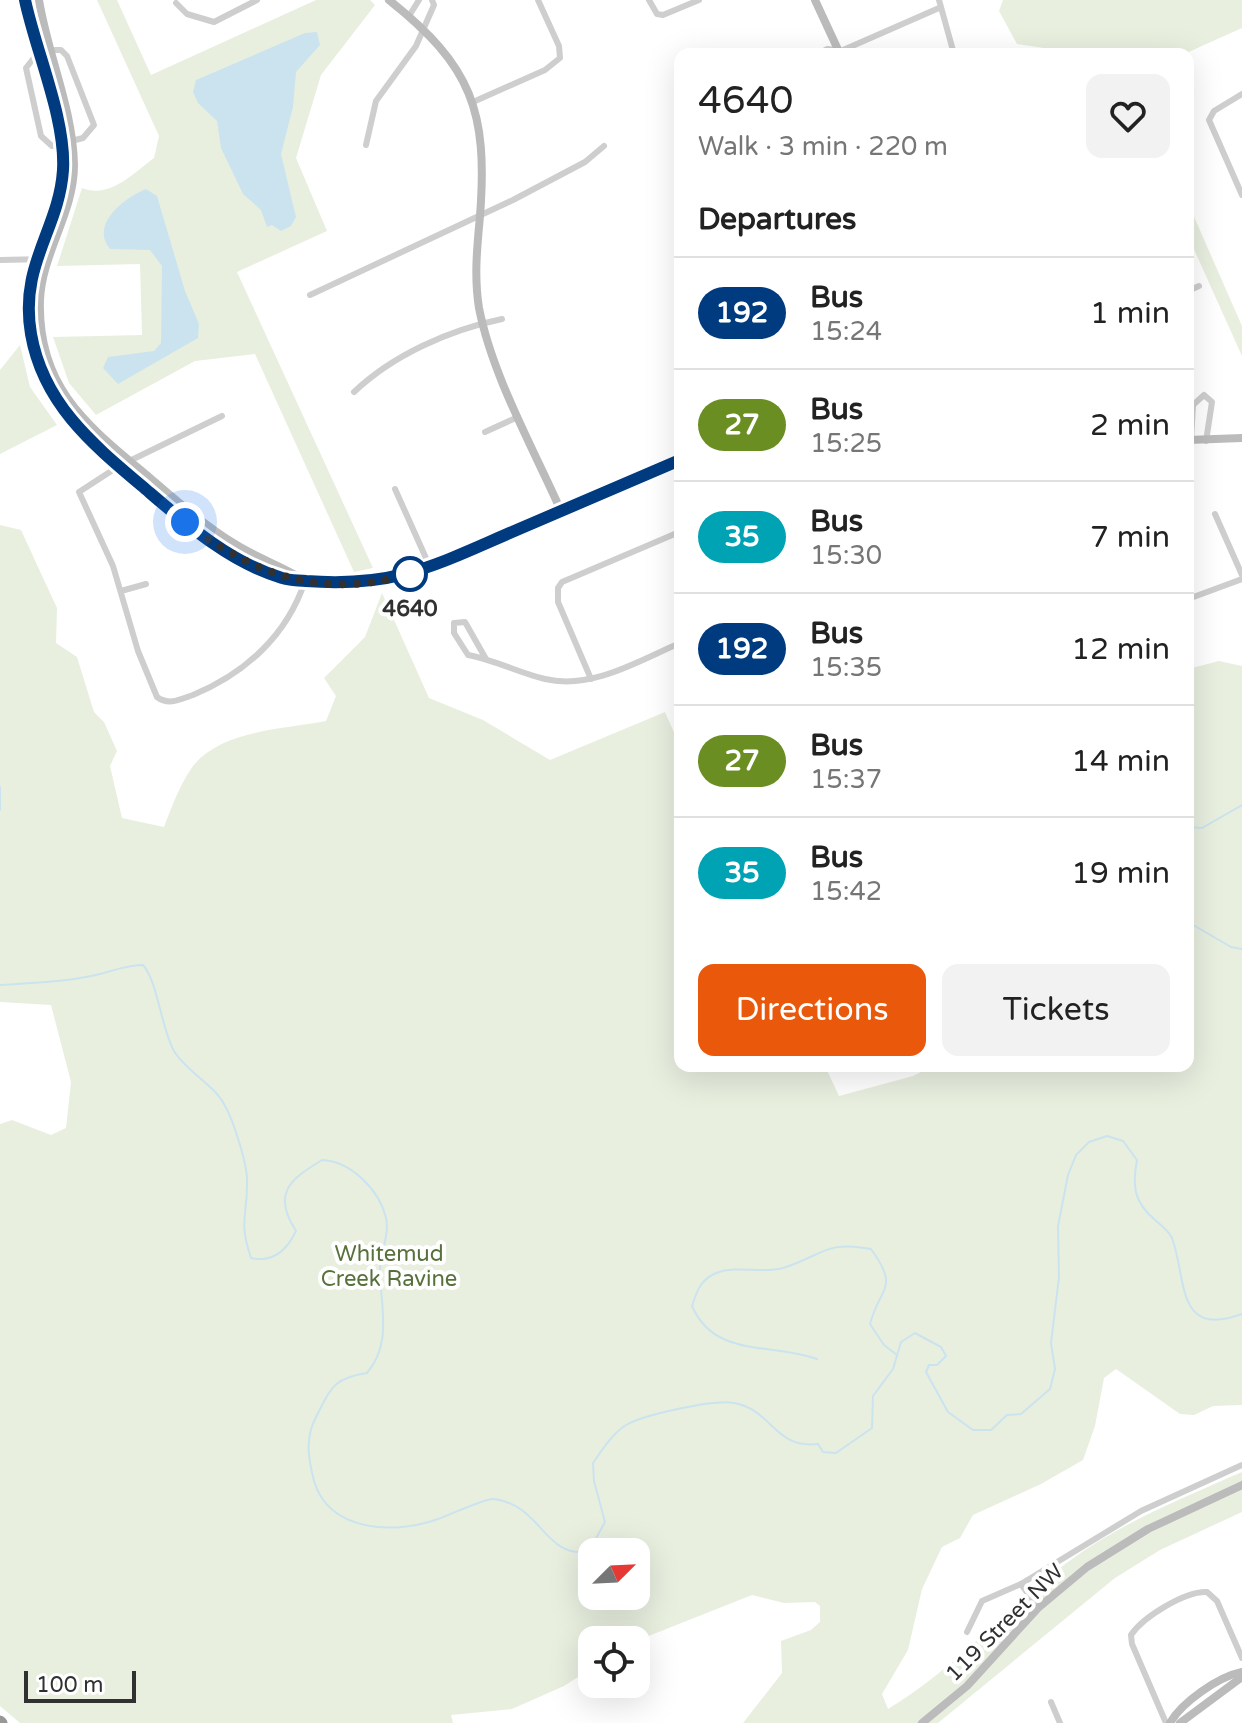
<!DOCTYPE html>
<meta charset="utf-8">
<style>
:root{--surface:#fff;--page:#f2f2f2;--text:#222;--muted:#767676;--line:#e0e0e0;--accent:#ea580c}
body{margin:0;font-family:"Varela Round",sans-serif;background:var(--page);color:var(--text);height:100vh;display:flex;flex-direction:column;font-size:30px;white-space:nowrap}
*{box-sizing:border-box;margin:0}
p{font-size:26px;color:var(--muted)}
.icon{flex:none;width:44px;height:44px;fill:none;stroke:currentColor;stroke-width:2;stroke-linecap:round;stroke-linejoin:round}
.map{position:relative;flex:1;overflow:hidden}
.sheet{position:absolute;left:674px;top:48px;width:520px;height:1024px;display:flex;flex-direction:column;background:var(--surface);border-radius:16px;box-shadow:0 8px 32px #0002}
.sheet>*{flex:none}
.badge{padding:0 16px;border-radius:26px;font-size:28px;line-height:52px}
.needle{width:52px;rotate:66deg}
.fabs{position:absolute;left:578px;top:1538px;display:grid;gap:16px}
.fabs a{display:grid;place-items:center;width:72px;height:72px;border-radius:16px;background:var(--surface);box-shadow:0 8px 32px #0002;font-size:40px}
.scale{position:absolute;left:24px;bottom:20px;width:112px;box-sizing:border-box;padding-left:8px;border:4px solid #313131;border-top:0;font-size:22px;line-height:28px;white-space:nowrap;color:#313131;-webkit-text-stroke:6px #fff;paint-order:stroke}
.you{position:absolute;width:40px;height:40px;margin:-20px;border:6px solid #fff;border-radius:50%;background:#1a73e8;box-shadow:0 0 0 12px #1a73e833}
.map>.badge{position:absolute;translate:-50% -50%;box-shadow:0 0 0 4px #fff}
h2{padding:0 24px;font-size:30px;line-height:72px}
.round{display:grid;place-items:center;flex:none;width:84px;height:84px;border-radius:16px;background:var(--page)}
.head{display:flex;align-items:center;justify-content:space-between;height:136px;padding:0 24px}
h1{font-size:38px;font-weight:600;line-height:60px}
.button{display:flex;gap:16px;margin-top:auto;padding:16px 24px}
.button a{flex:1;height:92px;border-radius:16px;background:var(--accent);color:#fff;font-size:32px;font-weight:600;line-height:92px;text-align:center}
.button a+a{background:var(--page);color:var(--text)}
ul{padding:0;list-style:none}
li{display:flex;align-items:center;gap:24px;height:112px;padding:0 24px;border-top:2px solid var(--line)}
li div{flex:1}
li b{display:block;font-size:30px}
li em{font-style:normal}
li .badge{min-width:88px;font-weight:700;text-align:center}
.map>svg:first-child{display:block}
</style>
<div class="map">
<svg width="1242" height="1723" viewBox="0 0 1242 1723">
<rect width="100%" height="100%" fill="#fff"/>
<g fill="#e8efdf" fill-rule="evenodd">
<path d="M97,0H117L151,75L316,0H370L375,5L321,75L296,158L327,231L237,272L373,568L354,572L255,354L195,361L96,415L69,383L53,337L142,335L140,264L57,266L82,188C110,199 132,174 154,158L159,136Z"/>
<polygon points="1003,0 1242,0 1242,28 1184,54 1084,54 1017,44 999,11"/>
<polygon points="1188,203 1242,326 1242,356 1188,236"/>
<polygon points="20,345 30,387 57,425 0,454 0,370"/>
<path d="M0,525L21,530L57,608L56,643L77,657L94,712L104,722L117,751L110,766L122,818L164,827C172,806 180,784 193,766C221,730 285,729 326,721L336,696L324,678L365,637L382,593L429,698L483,720L550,760L665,712L680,746V1066H825L839,1096L913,1076L933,1066H1188V669L1219,661L1242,666V1405L1213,1406L1194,1415L1180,1414L1116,1369L1104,1378L1095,1426L1083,1460L1041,1484L973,1515L960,1538L942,1547L922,1589L908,1650L882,1694L888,1709C954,1670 1006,1608 1068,1562C1120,1523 1183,1498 1242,1472V1512L1160,1550L1115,1578L938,1723H743L782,1673L781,1641L811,1630L820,1622V1606L815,1602L784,1603L752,1595L636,1641L592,1640V1668L564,1686L512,1709L451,1715L453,1723H20L0,1706V1124L12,1120L51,1135L66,1128L71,1082L51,1005L0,1002ZM592,1552H636V1596H592Z"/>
</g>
<g fill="#cbe3ef">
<polygon points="317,32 320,45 296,72 293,107 281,154 296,217 291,226 281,231 272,225 267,227 261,210 243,194 221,148 217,121 198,103 193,92 196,80 305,33"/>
<path d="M146,189L157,196L185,291L199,324L198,338L118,384L103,368L108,357L154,351L161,343L162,266L150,250L110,249C89,224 126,197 146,189Z"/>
</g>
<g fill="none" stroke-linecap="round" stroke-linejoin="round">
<g stroke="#cbe3ef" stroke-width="2">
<polyline points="0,787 0,810"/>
<polyline points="1188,827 1202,828 1242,805"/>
<polyline points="1188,922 1231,947 1242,949"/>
<path d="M0,985C33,983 68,982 100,974C116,970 127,965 143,965C158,982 161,1028 174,1051C186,1071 213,1084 224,1104C233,1119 247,1163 247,1180C248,1215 238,1220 251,1258C273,1263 287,1250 296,1231C272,1194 289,1180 322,1160C350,1161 379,1189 386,1218C390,1236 379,1255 380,1273C381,1307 392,1344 367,1373C333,1378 331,1388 316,1417C305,1438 308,1458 314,1481C329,1532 395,1535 438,1519C450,1515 485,1498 494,1499C542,1505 545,1560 589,1551L605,1522L594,1481L593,1463C602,1450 612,1434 626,1425C643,1415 714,1399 734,1403C773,1410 774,1449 818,1444L823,1452L836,1453L872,1428L873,1396L893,1369L901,1342L915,1333L941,1347L946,1356L937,1365H929L926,1372L948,1412L973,1430H991L1007,1415L1021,1414L1050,1389L1055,1369L1051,1343L1059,1277L1058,1226L1068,1175L1076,1155L1089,1142L1107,1136L1123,1141L1137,1160C1132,1187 1134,1202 1155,1220C1161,1225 1169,1231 1172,1238C1187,1278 1175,1339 1242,1314"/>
<path d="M817,1359C772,1342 715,1359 692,1306C697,1291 700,1280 716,1273C737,1265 762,1274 783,1268C822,1256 825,1240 871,1249C900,1289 880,1286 870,1324L884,1345L897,1355"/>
</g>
<g stroke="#cecece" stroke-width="6">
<polyline points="649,0 657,14 663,15 699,0"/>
<polyline points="939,0 954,54"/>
<polyline points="176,3 187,14 214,22 257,0"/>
<polyline points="409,16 419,0"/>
<polygon points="55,50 61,50 67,56 94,125 83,138 52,146 41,136 26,68 33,59"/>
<polyline points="818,54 827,49 838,50"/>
<polyline points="834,54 939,8"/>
<polyline points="1242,94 1214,111 1209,120 1242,195"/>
<polyline points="473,102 545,70 560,58 559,46 538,0"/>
<polyline points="366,145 376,101 416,46 434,5 432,0"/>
<polyline points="0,260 47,259"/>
<polyline points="1188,291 1199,286"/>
<polyline points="310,295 513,200 585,162 604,146"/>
<path d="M354,392C393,355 449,330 502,319"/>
<path d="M222,416L119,466L79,492L113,566L138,651L157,697C169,706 181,699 193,695C246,673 287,635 305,581"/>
<polyline points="485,432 518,417"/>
<polyline points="1191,441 1193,405 1204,395 1212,402 1206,441"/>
<polyline points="395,489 430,567"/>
<polyline points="1215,514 1242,575"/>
<polyline points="121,591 146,584"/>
<polyline points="1188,599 1242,579"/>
<path d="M486,659L465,622L454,623V633L468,655C495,660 519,673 545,679C592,690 638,661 680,643"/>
<polyline points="591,679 558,602 558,588 562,582 677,533"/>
<polyline points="1021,1584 1038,1608"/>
<polyline points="967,1632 982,1601 1021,1584 1141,1511 1242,1465"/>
<polyline points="1051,1702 1060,1723"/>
<path d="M1166,1723L1132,1644L1131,1635C1143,1617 1185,1591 1207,1592L1217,1601L1242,1658"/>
</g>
<g stroke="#bbb" stroke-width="8">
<polyline points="25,0 63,144 58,195 34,259 29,293 29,323 38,364 58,403 80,431 215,544 285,579 335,584 378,582 430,567 680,460"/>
<path d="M39,0C48,56 73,109 74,165C74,213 42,253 40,300C37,388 88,426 149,477C176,500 204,525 235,544C257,558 282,566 304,580"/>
<path d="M389,0C472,66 488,111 480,216C477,248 474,277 479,308C492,375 533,448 561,511"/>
<polyline points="815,0 840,54"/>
<polyline points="1188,440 1242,438"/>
<polyline points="922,1723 967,1686 1038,1608 1087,1567 1148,1529 1242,1485"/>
<path d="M1170,1723C1182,1702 1218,1677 1242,1672"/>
<polyline points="1180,1723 1242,1677"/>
</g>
<polyline stroke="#989898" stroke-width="11" points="0,1721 2,1723"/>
</g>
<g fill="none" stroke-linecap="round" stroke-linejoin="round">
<g stroke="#fff" stroke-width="18">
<path id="line" d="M25,0C36,52 66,119 63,170C59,230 19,264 31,334C43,403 91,443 142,486C184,522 228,562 282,578C290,581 298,580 306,581C398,588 437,564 519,529C573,506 626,483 680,460"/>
</g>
<use href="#line" stroke="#003b80" stroke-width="12"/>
<path stroke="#313131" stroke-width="8" stroke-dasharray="0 14.4" d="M185,522C259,579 324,599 415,573L410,574"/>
</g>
<circle fill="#fff" stroke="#003b80" stroke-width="4" cx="410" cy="574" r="16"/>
<g text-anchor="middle" stroke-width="8" stroke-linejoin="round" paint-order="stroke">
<g font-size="22" font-weight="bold" fill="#313131" stroke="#fff">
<text x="410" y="616">4640</text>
</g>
<g font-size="22" fill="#57713b" stroke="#fff">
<text x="389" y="1261">Whitemud<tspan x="389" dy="25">Creek Ravine</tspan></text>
</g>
<g font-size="22" fill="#313131" stroke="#fff">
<text transform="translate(1004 1622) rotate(-45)" y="8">119 Street NW</text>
</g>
</g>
</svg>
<div class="fabs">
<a><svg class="needle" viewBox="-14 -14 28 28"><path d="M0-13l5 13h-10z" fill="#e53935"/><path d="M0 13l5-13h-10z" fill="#767676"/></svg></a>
<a><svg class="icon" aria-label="locate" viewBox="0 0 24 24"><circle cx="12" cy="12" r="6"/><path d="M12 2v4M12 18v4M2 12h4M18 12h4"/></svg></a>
</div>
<div class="scale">100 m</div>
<div class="you" style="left:185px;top:522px"></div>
<section class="sheet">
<div class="head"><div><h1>4640</h1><p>Walk · 3 min · 220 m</p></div><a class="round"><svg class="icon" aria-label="heart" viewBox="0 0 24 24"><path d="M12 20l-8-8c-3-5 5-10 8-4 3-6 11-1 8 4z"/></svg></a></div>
<h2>Departures</h2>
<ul>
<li><span class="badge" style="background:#003b80;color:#fff">192</span><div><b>Bus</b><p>15:24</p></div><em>1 min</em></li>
<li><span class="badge" style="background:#6b8e23;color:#fff">27</span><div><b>Bus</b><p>15:25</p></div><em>2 min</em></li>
<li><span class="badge" style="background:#00a3b4;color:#fff">35</span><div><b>Bus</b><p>15:30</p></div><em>7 min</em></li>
<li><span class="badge" style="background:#003b80;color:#fff">192</span><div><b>Bus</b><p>15:35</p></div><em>12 min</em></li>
<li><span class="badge" style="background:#6b8e23;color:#fff">27</span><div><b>Bus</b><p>15:37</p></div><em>14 min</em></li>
<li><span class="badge" style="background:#00a3b4;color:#fff">35</span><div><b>Bus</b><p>15:42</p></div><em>19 min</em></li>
</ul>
<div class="button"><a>Directions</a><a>Tickets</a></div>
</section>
</div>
